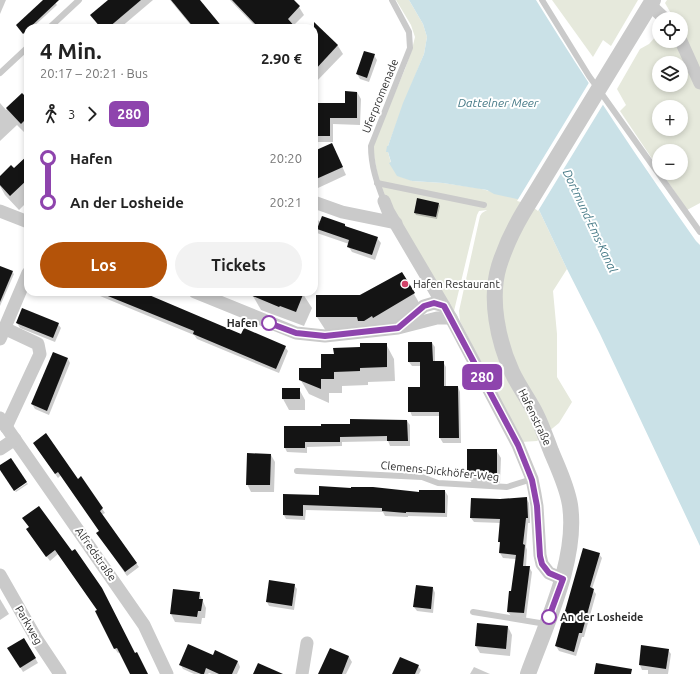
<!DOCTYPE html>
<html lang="de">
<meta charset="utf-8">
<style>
:root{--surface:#fff;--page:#f2f2f2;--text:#222;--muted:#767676;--accent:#b45309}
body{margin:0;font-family:Ubuntu,sans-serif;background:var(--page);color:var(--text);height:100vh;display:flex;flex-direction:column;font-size:15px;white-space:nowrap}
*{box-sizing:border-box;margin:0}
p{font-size:13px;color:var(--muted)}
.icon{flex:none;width:22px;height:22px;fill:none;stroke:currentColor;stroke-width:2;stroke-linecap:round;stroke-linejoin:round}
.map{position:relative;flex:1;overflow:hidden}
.drawer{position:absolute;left:24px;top:24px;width:294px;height:272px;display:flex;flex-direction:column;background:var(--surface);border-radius:12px;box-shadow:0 2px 6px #0003}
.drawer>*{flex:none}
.badge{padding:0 8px;border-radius:6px;font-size:14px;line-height:26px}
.controls{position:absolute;left:652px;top:12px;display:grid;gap:8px}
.controls a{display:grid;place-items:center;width:36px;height:36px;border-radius:50%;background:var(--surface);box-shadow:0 2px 6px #0003;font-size:20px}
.map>.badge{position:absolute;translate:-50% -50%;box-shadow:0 0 0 2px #fff}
.legs{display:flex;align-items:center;gap:6px;height:44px;padding:0 16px;font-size:13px}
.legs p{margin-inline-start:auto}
.headline{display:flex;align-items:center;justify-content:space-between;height:68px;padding:0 16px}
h1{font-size:22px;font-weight:700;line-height:30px}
.primary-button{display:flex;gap:8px;margin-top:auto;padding:8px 16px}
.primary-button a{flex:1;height:46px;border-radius:24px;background:var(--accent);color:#fff;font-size:16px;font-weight:700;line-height:46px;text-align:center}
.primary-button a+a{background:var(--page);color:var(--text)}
ul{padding:0 16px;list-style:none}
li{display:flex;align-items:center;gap:14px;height:44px;font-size:15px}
li i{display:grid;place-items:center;width:6px;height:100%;margin:0 5px;background:currentColor}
li i::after{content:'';width:10px;height:10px;margin:-5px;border:3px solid;border-radius:50%;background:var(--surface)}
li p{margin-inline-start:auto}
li:first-child i{background:linear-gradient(#0000 50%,currentColor 0)}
li:last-child i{background:linear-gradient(currentColor 50%,#0000 0)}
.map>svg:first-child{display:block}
</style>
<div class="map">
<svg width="700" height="674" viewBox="0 0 700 674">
<rect width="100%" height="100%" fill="#fff"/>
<g fill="#e6e9dc" fill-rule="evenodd">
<polygon points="396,0 409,0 423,24 427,37 424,54 404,103 388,146 387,152 388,152 391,163 412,181 443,183 478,188 530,202 539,210 567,269 553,291 557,334 557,377 572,402 559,423 537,441 521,442 460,321 459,311 480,216 482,213 487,210 479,211 477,215 454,311 390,209 378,178 373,149 377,135 405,69 412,49 415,37 411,25"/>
<polygon points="552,0 638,0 611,46 603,40 593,57"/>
<path d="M667,0H700V203L687,210L662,173H681V151H659V169L620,111L626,105L617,89L640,49L649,44L659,33V41H681V19H672L673,17L665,3ZM659,63H681V85H659ZM659,107H681V129H659Z"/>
</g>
<path fill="#cae1e7" d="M409,0H536C587,82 640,162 696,241L700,245V546L600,334L567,269L539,210L530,202L494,194L487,190L443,183L412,181L397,176L389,163L391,162L388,152H386L387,146H388L403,103L424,54L427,37L423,24Z"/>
<polygon fill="#fff" points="590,81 604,103 538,211 529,204 517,201"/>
<g fill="#0003">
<polygon points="0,0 6,0 0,14"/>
<polygon points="44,0 53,0 57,5 32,28 28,28 28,32 25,35 18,27"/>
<polygon points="110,0 153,0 120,28 101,28 92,15"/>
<polygon points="170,0 199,0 222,28 193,28"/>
<polygon points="230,0 293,0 299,7 304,15 293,26 295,28 257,28"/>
<polygon points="317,26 338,46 343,54 314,84 314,29"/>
<polygon points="374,55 377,60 369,82 360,79 357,74"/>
<polygon points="357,92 361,99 360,125 333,124 333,142 314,142 314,104 346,104"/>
<polygon points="22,95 28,101 28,136 17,125 0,141 0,103 6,110"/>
<polygon points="332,144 346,175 318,188 314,180 314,152"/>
<polygon points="28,156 28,201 19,210 5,195 0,186 0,177 14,169"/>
<polygon points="439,204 440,206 437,219 416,215 415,213"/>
<polygon points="314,218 321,222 345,225 346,227 377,238 381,243 375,260 352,252 348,246 349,244 314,232"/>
<polygon points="0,267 12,272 14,274 0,306"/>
<polygon points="402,273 422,308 382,331 326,331 317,317"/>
<polygon points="98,292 139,292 242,335 285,347 288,351 279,373 197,339 194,335 100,296"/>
<polygon points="254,292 299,292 303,294 312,308 304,326 261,310 253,296"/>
<polygon points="17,323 58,324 61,328 55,342 20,328"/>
<polygon points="432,343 435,347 435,362 443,362 446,367 446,387 458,387 460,392 461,443 443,443 440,438 440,416 412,416 410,411 421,388 421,366 412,366 409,362"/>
<polygon points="386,344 394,359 395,381 368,382 368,385 342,386 342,393 329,393 329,403 309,394 300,379 322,369 335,355 361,348"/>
<polygon points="68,359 70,363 49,415 35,409 32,404"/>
<polygon points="283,389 299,389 305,400 305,410 289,410 283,399"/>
<polygon points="407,421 410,425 410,446 390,446 388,441 342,442 342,446 307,447 307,453 287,452 285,448 323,427"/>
<polygon points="36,447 78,480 81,478 105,513 101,515 139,567 127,576 100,537 100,531 61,475 58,478"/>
<polygon points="496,450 501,458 500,483 472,483 468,476"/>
<polygon points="271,455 275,462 274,492 251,492 247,484"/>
<polygon points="27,483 28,484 16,492 15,491"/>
<polygon points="445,491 448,496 447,517 408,516 408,517 385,516 383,512 306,510 305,520 286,519 284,515 320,496 420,493"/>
<polygon points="526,498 529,503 530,523 528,523 526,547 527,550 526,567 529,567 532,572 526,618 511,616 508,612 512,592 516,559 503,558 500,553 501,544 499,542 501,523 474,522 471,518 500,500"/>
<polygon points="39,507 135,654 147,674 131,674 120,652 118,653 115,649 98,610 58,554 50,561 30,534 30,528"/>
<polygon points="599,554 602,558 592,589 596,594 584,637 582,637 576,656 559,651 556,646"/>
<polygon points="294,585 297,589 294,610 269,606 267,602"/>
<polygon points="433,588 435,593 433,613 417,611 414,607"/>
<polygon points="174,591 199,593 206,608 205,618 202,618 201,624 175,622 171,614"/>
<polygon points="0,599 9,614 0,620"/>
<polygon points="508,627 512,635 510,656 480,653 476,646"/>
<polygon points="24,639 38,663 23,672 9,648"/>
<polygon points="330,649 349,657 352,662 346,674 321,674"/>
<polygon points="668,650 671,654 668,674 648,674 648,670 642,670 640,665"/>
<polygon points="213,656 238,662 240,667 237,674 212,674 209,673 208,674 194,674 183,669 180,664"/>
<polygon points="418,666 421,670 419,674 394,674"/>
<polygon points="474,667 490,674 470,674"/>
</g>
<g fill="#141414">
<polygon points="43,0 59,0 23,34 16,25"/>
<polygon points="108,0 141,0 108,28 101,28 90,15"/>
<polygon points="171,0 200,0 223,28 194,28"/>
<polygon points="232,0 294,0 300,6 288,19 296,28 259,28"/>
<polygon points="314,22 338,45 314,71"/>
<polygon points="364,51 375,54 367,78 356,74"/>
<polygon points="345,91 357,92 357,118 330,118 330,136 314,136 314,103 345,103"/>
<polygon points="22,93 28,99 28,117 21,124 6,108"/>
<polygon points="332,143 343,167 314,180 314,151"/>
<polygon points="28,155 28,179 10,196 0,185 0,176 11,165 14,168"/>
<polygon points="417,198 439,203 436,217 414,213"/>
<polygon points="322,216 345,224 345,226 378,237 372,255 347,247 349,240 317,229"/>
<polygon points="0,266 13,271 0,302"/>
<polygon points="402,272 415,293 373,318 372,316 364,321 358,321 357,317 316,317 316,295 360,295"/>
<polygon points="98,292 142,292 241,334 244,328 286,346 276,369 193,334 194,331"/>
<polygon points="243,292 304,292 296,312 280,306 279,307"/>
<polygon points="22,308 59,323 53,338 16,323"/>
<polygon points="408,342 432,342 433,361 444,361 444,386 458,386 459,438 439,438 439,412 408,412 408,387 420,387 420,362 408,362"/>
<polygon points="360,343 387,343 387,367 360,368 360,371 334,372 334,379 321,379 321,389 299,380 299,368 321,368 321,354 334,354 333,348 360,347"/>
<polygon points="53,352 68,358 47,411 31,404"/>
<rect x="282" y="388" width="18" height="11"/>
<polygon points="350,419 407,420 408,441 387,441 387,436 340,437 340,442 305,442 305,448 284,448 284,426 321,426 321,424 350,424"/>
<polygon points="46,433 78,479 81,476 103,508 100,511 137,563 125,572 96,533 99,531 58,472 55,474 33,443"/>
<rect x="467" y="449" width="30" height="27"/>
<polygon points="247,453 271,454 270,485 246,485"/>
<polygon points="11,458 27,482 14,491 0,470 0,465"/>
<polygon points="319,486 351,488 351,487 373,487 419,492 419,490 445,490 445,513 406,512 406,513 382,511 382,508 303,505 303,516 283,515 283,494 319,495"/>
<polygon points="527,497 528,518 526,518 523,544 525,545 523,566 530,566 524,613 507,612 509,591 511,591 516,555 499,553 500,542 498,542 500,519 470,518 471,498 500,499"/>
<polygon points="39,506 72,551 75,549 102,588 135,653 137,652 148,674 130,674 117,648 114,649 95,611 97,610 55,550 46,557 26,529 29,527 22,518"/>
<polygon points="583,548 600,553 590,587 594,589 582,633 579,633 574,652 555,646"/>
<polygon points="269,580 295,584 292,606 266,602"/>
<polygon points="416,585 433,587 431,609 413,607"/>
<polygon points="173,589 200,592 199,599 203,599 201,611 198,611 197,617 170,614"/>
<polygon points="477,623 508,626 506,649 475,646"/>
<polygon points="24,638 36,658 20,668 7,648"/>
<polygon points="188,644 213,655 215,650 238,661 232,674 219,674 206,668 204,674 201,674 179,665"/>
<polygon points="641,645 669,649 666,669 639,665"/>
<polygon points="330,648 349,656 342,674 318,674"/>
<polygon points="400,657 419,665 415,674 392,674"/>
<polygon points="258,663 283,674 253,674"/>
<polygon points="596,663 632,669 631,674 594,674"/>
</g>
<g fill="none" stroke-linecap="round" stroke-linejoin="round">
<g stroke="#cacaca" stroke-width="6">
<polyline points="542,0 589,76 700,232"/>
<polyline points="49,28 79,0"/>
<polyline points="0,73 28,47"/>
<polyline points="377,183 484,205"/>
<path d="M384,201C377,183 371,166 371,146L410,48L409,32L392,0"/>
<polyline points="297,471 422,477 438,483 507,487 532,479"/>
<polyline points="473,612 546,624"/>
</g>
<g stroke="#cacaca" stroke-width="13">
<polyline points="650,5 665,19"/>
<polyline points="681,41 700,83"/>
<polyline points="384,201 388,211 451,318 518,445 532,479 535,494 537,506 540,555 542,564 549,573 563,579"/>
<polyline points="314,202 342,212 396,223"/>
<polyline points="0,211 28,222"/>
<polyline points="195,292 296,333 325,336 398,328 437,318 451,318"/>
<polyline points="402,325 424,306 434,303 444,306"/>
<polyline points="4,328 38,344 40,354 6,427"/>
<polyline points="0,339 28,273"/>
<polyline points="0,418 144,625 167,674"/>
<polyline points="0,449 15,439"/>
<polyline points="0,575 36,638 60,674"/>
<polyline points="302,674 307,643"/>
</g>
<path stroke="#cacaca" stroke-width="16" d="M528,674C546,624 578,559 570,505C567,486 558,468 551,451C546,438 542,426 536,414C529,400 519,387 512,372C498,341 489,299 499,266C505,247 513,230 523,213L653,0"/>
</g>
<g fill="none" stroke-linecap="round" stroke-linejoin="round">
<g stroke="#fff" stroke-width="9">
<polyline id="line-1" points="269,323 296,333 325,336 398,328 424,306 434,303 444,306 518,445 532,480 537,506 540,556 542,564 549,573 563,579 549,617"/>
</g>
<use href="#line-1" stroke="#8e44ad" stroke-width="6"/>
</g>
<circle fill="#d14268" stroke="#fff" stroke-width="1.5" cx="405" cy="284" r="4"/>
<g fill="#fff" stroke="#8e44ad" stroke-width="2">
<circle cx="269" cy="323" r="7"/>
<circle cx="549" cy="617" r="7"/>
</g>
<g text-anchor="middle" stroke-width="4" stroke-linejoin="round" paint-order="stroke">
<g font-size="11" fill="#2d2d2d" stroke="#fff">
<text transform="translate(380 96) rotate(-68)" y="4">Uferpromenade</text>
<text transform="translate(535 417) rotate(64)" y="4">Hafenstraße</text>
<text transform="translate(440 471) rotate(6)" y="4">Clemens-Dickhöfer-Weg</text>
<text transform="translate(96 554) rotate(55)" y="4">Alfredstraße</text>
<text transform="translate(29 625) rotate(60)" y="4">Parkweg</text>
</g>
<g font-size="11" fill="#2d2d2d" stroke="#fff" text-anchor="start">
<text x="413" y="288">Hafen Restaurant</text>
</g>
<g font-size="11" font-weight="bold" fill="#2d2d2d" stroke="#fff" text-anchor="end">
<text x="258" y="327">Hafen</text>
<text x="560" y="621" text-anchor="start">An der Losheide</text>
</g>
<g font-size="12" font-style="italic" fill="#457986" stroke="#fff">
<text x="498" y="107">Dattelner Meer</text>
<text transform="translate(590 221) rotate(65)" y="4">Dortmund-Ems-Kanal</text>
</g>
</g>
</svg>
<div class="controls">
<a><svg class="icon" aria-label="locate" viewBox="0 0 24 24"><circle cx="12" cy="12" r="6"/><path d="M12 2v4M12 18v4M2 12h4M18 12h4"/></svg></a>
<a><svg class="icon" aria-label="layers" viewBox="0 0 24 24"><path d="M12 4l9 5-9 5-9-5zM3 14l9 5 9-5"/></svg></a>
<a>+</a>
<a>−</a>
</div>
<b class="badge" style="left:482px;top:377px;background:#8e44ad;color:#fff">280</b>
<section class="drawer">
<div class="headline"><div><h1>4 Min.</h1><p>20:17 – 20:21 · Bus</p></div><b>2.90 €</b></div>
<div class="legs"><svg class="icon" aria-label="walk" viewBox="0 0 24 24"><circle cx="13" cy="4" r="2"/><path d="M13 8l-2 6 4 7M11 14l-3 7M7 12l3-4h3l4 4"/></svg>3<svg class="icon" aria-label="forward" viewBox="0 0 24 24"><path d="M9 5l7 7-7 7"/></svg><b class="badge" style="background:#8e44ad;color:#fff">280</b></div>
<ul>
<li><i style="color:#8e44ad"></i><b>Hafen</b><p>20:20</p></li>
<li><i style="color:#8e44ad"></i><b>An der Losheide</b><p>20:21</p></li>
</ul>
<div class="primary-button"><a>Los</a><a>Tickets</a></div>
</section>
</div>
